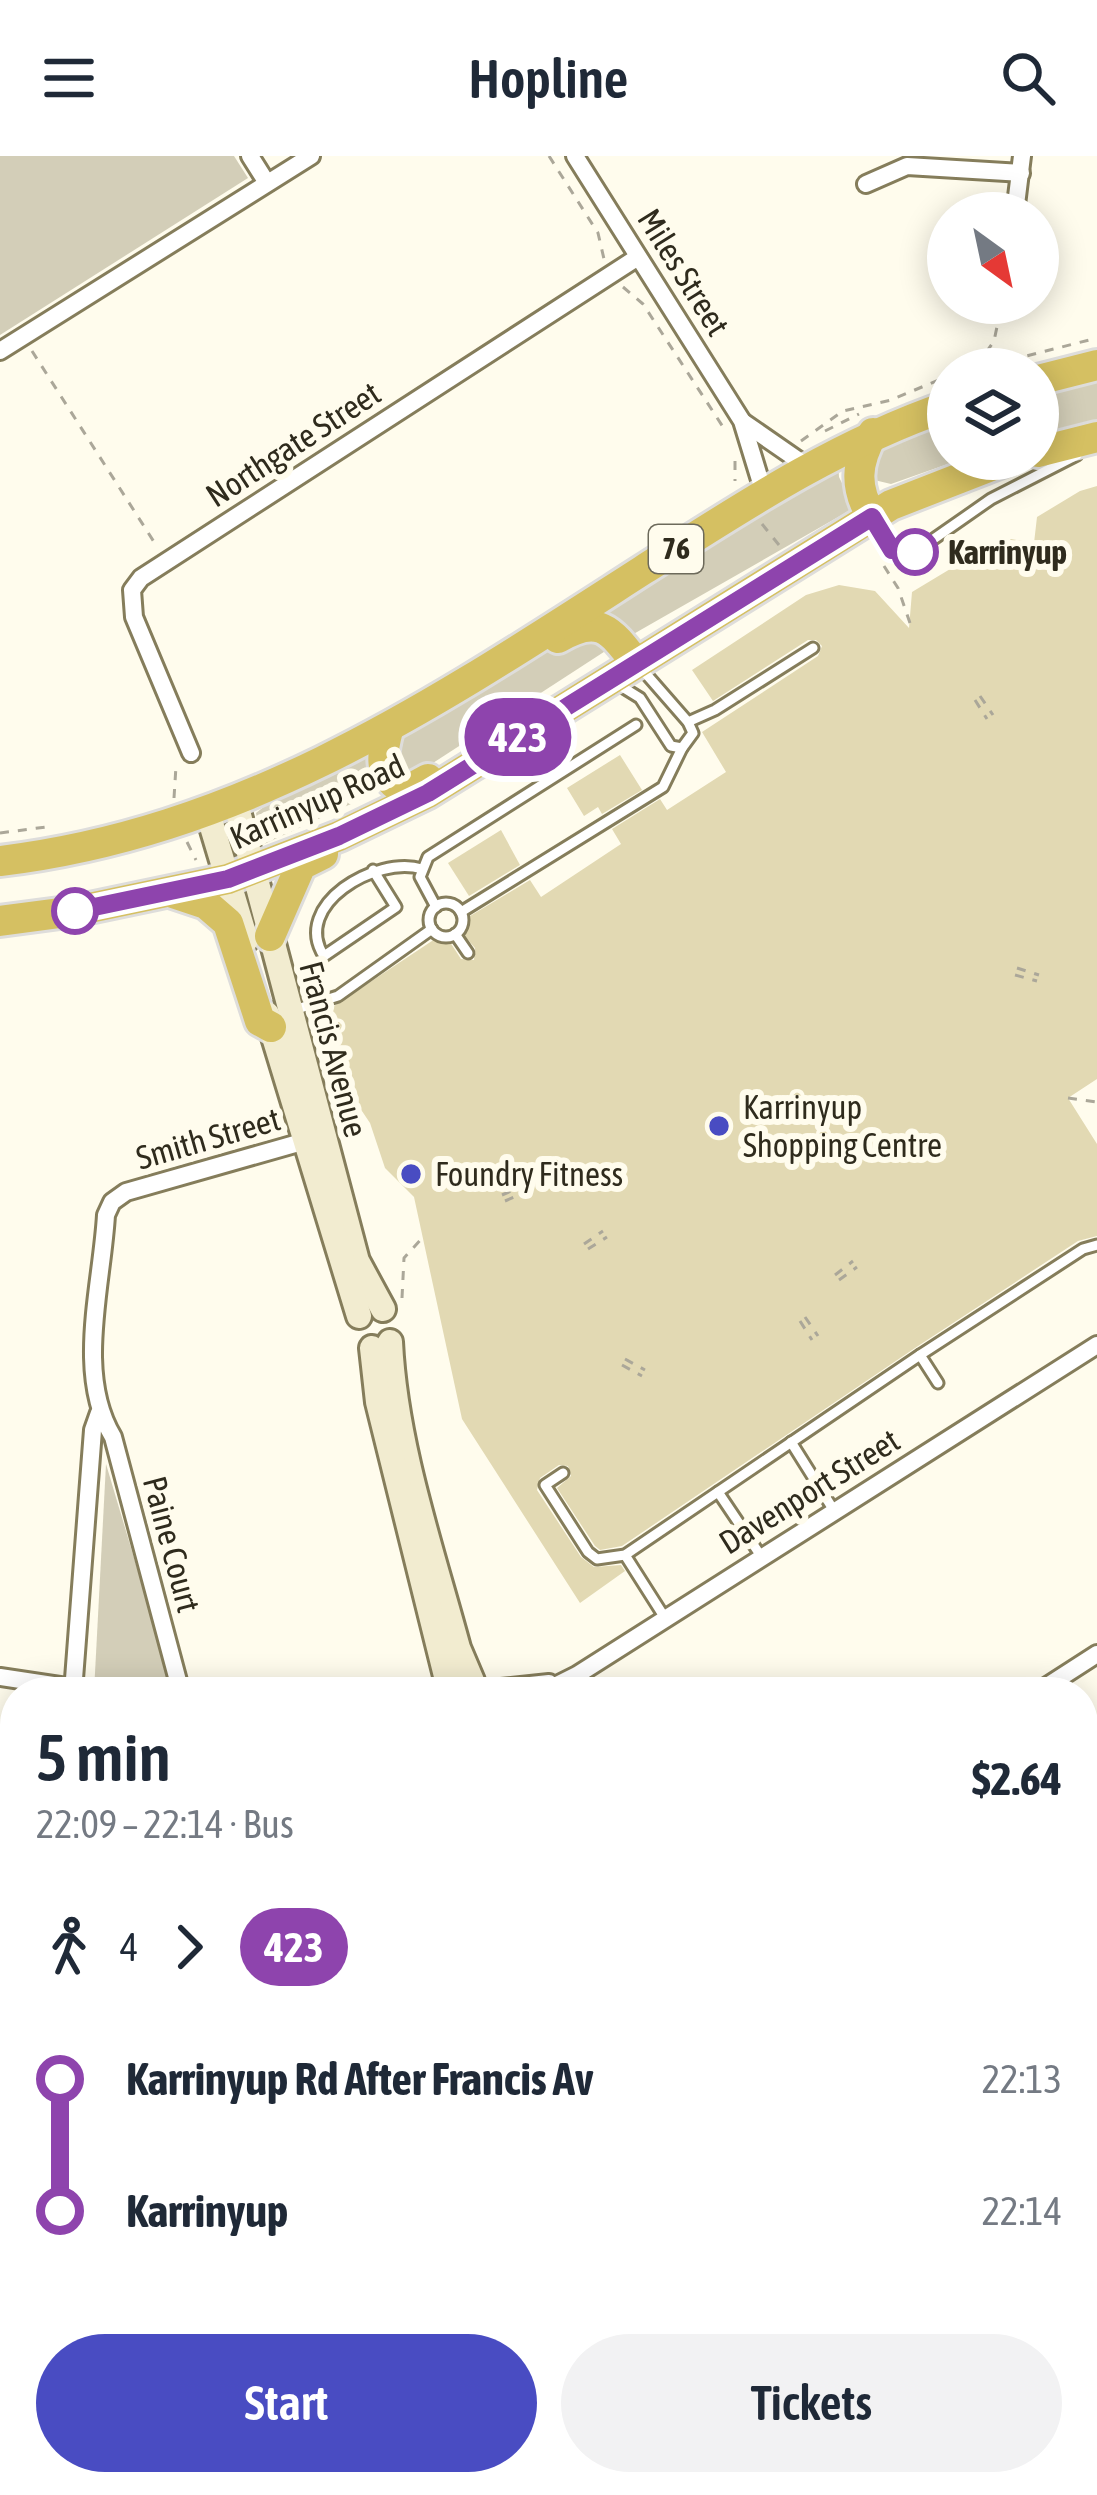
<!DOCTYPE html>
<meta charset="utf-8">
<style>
:root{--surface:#fff;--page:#f2f2f3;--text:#1f2937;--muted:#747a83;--accent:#494cc2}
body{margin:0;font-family:"Asap Condensed",sans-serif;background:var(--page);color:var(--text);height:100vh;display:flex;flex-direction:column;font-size:45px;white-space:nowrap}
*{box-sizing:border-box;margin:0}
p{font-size:39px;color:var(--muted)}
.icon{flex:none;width:66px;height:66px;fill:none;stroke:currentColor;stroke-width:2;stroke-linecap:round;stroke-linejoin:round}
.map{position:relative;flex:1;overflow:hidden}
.sheet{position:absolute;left:0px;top:1521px;width:1098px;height:819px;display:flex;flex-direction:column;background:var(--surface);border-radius:48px 48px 0 0;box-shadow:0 6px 30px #0003}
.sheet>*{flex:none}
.badge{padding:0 24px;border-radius:39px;font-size:42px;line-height:78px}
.needle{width:78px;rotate:147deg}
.fabs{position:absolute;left:927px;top:36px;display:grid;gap:24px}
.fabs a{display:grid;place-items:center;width:132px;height:132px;border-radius:50%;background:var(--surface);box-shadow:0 6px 30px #0003;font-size:60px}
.map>.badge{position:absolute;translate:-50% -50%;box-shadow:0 0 0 6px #fff}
.legs{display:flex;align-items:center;gap:18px;height:132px;padding:0 36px;font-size:39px}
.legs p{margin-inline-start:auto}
.overview{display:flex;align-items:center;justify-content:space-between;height:204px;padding:0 36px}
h1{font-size:66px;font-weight:600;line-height:90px}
.cta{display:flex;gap:24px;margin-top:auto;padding:24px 36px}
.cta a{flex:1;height:138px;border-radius:72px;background:var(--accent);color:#fff;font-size:48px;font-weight:600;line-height:138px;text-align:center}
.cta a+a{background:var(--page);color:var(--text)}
ul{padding:0 36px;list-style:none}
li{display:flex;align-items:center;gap:42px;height:132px;font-size:45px}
li i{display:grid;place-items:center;width:18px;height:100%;margin:0 15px;background:currentColor}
li i::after{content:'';width:30px;height:30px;margin:-15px;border:9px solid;border-radius:50%;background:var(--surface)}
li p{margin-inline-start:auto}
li:first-child i{background:linear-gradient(#0000 50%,currentColor 0)}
li:last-child i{background:linear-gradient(currentColor 50%,#0000 0)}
header{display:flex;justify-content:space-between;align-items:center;height:156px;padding:0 36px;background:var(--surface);font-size:54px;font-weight:600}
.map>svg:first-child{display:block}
</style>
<header><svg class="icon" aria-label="menu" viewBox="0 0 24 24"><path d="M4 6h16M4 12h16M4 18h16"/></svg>Hopline<svg class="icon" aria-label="search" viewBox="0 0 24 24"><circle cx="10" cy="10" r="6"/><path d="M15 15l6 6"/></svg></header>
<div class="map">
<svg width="1097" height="2339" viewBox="0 0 1097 2339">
<rect width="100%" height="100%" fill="#fffced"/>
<g fill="#d3ceb8">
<polygon points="0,0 234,0 248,22 0,179"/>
<polygon points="1097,224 1097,265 1058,276 1038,277 1038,236"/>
<polygon points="948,258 948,303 962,303 891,328 870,323 874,291"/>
<polygon points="838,305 839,321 854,352 630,480 595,455"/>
<polygon points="585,473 610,492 416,618 262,689 256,657 281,637"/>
<polygon points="106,1308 174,1536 94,1536"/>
</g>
<g fill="#e2d9b3">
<polygon points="1097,330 1097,923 1068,942 1097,988 1097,1080 1078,1085 915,1192 622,1390 600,1394 595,1390 557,1332 571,1320 568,1310 559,1309 540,1322 537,1334 581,1401 594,1411 621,1409 625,1415 580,1447 462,1263 414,1041 385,1012 370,967 325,900 325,856 447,775 448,783 461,803 474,804 475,792 455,769 530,724 541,741 621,688 612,673 660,643 667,654 726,616 702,576 818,500 822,490 816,484 808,484 713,545 692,514 806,439 839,429 875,435 909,472 912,436 990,389 1011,383 1034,387 1037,361 1080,335"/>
<polygon points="620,599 642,634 602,658 598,651 584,660 567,632"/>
<polygon points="501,674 520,709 469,740 448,707"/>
</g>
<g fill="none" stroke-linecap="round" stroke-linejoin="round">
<g stroke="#857d5b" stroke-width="15">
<g id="lane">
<polyline points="874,366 892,394 915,396 991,343 1077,299"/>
<polyline points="619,529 640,542 671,590 682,592 693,577 688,566 640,511"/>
<polyline points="688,566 715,554 813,492"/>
<path d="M373,714L396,751L324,800C291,749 376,699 422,713"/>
<circle cx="446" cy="764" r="17"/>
<polyline points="436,751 420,721 428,701 636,569"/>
<polyline points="461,756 663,631 682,592"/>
<polyline points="455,778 468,797"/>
<polyline points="294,854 338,840 432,773"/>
<polyline points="938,1227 920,1199 1083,1093 1097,1089"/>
<polyline points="791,1286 833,1353"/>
<polyline points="563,1317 545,1329 588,1396 597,1403 625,1399 920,1199"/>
<polyline points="718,1336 761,1400"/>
<polyline points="625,1399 665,1462"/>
</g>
</g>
<g stroke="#857d5b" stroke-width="22">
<g id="street">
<polyline points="250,0 267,27"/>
<polyline points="575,0 742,265 764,337"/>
<polyline points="866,28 907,10 1021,17"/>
<polyline points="1015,57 1022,0"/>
<polyline points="0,195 311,0"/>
<polyline points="743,266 808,311"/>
<polyline points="191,597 134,461 132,434 141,422 638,101"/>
<polyline points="0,1521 73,1532"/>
<polyline points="491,1533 549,1527 553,1531 577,1519 1097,1189"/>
<polyline points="73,1536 93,1274 99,1257"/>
<path d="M181,1536L113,1281C75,1218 102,1130 106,1059L112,1046L126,1036L316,982"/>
<polyline points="1038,1536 1097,1498"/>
<polyline points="1083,1829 1097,1820"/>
<polyline points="0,1914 15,1938"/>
<polyline points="0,2066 15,2056"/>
<polyline points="1083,2141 1097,2132"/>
<polyline points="426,2325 435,2339"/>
<polyline points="64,2339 86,2325"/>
<polyline points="555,2339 577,2325"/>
</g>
</g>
<g stroke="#857d5b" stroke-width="30">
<g id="secondary">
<polyline points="235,644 357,1105 383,1153"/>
<polyline points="207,654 246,784"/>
<polyline points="267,858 359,1160"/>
<path d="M390,1186C395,1289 431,1392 458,1492L472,1525"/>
<polyline points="372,1192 378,1246 450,1536"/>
<polyline points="734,2325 743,2339"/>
</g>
</g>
<g stroke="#dedddb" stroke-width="36">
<g id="highway">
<polyline points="1038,224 1097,209"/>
<polyline points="1038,296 1097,281"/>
<path d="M872,361C854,331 856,307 873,277"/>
<path d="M558,482C599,458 610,473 636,507"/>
<path d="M388,574C381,600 378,622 406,635L428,623"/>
<path d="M0,705C248,675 439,545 643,414C742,351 837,288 948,250"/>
<polyline points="173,737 206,748 228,767 260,865 271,871"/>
<polyline points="0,765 75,755 228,723 339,680 428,637 891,349 1009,303"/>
<polyline points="270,780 301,709 323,698"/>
</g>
</g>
<g stroke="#aba799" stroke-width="3" stroke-dasharray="9 9" stroke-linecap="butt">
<polyline points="549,0 598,77 604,103"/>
<polyline points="623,131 643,148 725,274"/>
<polyline points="32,195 156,389"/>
<polyline points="976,211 994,185 1002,147"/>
<polyline points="975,213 1097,182"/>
<polyline points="1005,213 1020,209"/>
<polyline points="825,275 859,258"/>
<polyline points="801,285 843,255 891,244 948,220"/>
<polyline points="735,305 735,325"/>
<polyline points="762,368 779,389"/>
<polyline points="884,410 898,432 910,467"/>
<polyline points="980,540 993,559"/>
<polyline points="975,544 987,563"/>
<polyline points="174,642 176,610"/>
<polyline points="0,677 46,671"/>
<polyline points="187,686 196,704"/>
<polyline points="1017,812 1039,819"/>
<polyline points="1015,819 1037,825"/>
<polyline points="1068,942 1097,946"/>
<polyline points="502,1039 523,1030"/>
<polyline points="505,1045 526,1036"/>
<polyline points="584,1088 603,1075"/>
<polyline points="588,1093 607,1081"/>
<polyline points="835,1119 853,1105"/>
<polyline points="839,1124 857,1111"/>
<polyline points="402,1142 404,1102 424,1080"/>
<polyline points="805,1161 818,1180"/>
<polyline points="800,1165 812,1184"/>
<polyline points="625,1203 645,1214"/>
<polyline points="622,1209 642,1220"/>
<polyline points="0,1754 15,1745"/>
</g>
<use href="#lane" stroke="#fff" stroke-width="9"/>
<use href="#street" stroke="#fff" stroke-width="16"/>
<use href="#secondary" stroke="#f2ecd0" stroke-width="24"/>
<use href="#highway" stroke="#d5c062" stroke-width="30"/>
</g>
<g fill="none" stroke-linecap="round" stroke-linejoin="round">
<g stroke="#fff" stroke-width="27">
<polyline id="line-1" points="75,755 228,723 339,680 428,637 872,361 892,394 915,396"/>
</g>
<use href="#line-1" stroke="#8e44ad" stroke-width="18"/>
</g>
<g fill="#fff" stroke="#8e44ad" stroke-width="6">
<circle cx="915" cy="396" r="21"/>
<circle cx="75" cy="755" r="21"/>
</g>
<g fill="#494cc2" stroke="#fffced" stroke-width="4.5">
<circle cx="719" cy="970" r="12"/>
<circle cx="411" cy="1018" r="12"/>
</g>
<g text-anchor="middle" stroke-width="12" stroke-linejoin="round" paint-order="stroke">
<rect fill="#fffced" stroke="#6d6a5b" stroke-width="3" x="649" y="369" width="54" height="48" rx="9"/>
<g font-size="30" font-weight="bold" fill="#2f2b1d">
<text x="676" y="403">76</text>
</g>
<g font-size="33" fill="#2f2b1d" stroke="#fffced">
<text transform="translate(684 116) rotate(58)" y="12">Miles Street</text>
<text transform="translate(293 288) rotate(-33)" y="12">Northgate Street</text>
<text transform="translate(317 645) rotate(-24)" y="12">Karrinyup Road</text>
<text transform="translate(334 893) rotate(75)" y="12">Francis Avenue</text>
<text transform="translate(208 982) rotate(-16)" y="12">Smith Street</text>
<text transform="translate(809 1335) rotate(-32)" y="12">Davenport Street</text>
<text transform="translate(172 1388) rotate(75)" y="12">Paine Court</text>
</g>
<g font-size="33" font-weight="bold" fill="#2f2b1d" stroke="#fffced" text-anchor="start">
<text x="948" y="408">Karrinyup</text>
</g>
<g font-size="33" fill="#2f2b1d" stroke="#fffced" text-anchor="start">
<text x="743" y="963">Karrinyup<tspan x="743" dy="38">Shopping Centre</tspan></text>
<text x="435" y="1030">Foundry Fitness</text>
</g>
</g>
</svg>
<div class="fabs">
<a><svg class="needle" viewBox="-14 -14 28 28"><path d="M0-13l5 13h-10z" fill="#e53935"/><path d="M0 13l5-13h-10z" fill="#747a83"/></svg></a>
<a><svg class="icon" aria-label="layers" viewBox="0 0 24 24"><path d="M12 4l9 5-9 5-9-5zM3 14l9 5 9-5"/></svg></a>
</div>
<b class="badge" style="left:518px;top:581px;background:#8e44ad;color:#fff">423</b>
<section class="sheet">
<div class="overview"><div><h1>5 min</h1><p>22:09 – 22:14 · Bus</p></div><b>$2.64</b></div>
<div class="legs"><svg class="icon" aria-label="walk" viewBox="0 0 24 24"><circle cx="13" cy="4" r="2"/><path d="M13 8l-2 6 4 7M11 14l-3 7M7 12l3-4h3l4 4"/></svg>4<svg class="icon" aria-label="forward" viewBox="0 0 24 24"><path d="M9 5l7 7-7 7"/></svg><b class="badge" style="background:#8e44ad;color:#fff">423</b></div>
<ul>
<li><i style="color:#8e44ad"></i><b>Karrinyup Rd After Francis Av</b><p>22:13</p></li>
<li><i style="color:#8e44ad"></i><b>Karrinyup</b><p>22:14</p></li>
</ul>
<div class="cta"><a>Start</a><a>Tickets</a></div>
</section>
</div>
